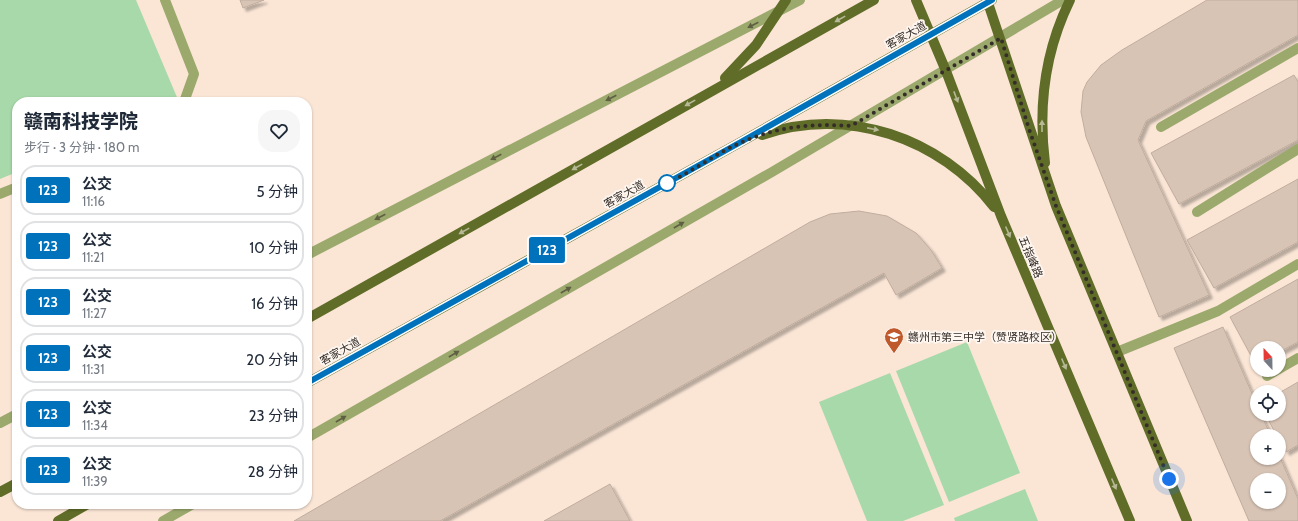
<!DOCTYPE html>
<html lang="zh">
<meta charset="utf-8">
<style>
:root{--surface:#fff;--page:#f6f6f7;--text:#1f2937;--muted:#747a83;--line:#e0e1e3}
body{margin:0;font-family:Cabin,"Noto Sans SC",sans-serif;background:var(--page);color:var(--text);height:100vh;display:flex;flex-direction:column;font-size:15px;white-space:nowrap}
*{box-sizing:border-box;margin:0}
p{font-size:13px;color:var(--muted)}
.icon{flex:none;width:22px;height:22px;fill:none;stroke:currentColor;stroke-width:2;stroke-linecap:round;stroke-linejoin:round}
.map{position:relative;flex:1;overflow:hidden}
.panel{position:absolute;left:12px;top:97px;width:300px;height:412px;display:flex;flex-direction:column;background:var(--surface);border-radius:16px;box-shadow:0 1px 3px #0004}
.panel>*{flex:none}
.badge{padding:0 8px;border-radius:3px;font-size:14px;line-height:26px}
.needle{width:26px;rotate:338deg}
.fabs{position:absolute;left:1250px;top:341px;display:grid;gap:8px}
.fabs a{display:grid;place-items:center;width:36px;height:36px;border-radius:50%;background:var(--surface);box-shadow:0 1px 3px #0004;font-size:20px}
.you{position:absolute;width:20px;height:20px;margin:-10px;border:3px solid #fff;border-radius:50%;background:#1a73e8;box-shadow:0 0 0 6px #1a73e833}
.map>.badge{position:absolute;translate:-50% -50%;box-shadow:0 0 0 2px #fff}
.round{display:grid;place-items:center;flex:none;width:42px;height:42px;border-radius:16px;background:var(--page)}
.head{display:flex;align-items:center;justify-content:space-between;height:68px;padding:0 12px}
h1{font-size:19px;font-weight:800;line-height:30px}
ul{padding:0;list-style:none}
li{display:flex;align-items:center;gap:12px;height:50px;margin:0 8px 6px;padding:0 4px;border:2px solid var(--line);border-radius:16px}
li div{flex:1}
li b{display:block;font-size:15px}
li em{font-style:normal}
li .badge{min-width:44px;font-weight:700;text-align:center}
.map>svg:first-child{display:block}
</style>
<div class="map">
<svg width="1298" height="521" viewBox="0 0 1298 521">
<defs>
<filter id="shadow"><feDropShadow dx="3.5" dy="3.5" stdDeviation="1" flood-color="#0004"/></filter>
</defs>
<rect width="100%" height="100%" fill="#fbe6d6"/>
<g fill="#a8d9aa">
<polygon points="0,0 136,0 179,102 17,102 17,172 0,179"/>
<polygon points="967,342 1020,473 949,502 896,371"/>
<polygon points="890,373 944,505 903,521 867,521 819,402"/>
<polygon points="1025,489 1038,521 955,521 954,518"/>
</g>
<g fill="#d8c4b5" stroke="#c1ad9e" fill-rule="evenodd" filter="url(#shadow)">
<polygon points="240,0 264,0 243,8"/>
<polygon points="1207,0 1298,0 1298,35 1146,121 1138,140 1209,295 1159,317 1086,137 1081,112 1083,91 1087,82 1101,65 1122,50"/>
<polygon points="1294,75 1298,82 1298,140 1179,204 1151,153"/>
<polygon points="1298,179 1298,242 1214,288 1187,240"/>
<polygon points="859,211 887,216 916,233 931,250 942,268 896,295 884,273 440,521 294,521 810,222 830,214"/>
<polygon points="1298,279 1298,342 1279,352 1279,348 1257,348 1256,365 1230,317"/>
<path d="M1223,327L1257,405V414H1261L1271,436H1257V458H1279V455L1298,499V521H1249L1174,348ZM1257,480H1279V502H1257Z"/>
<polygon points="1298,382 1298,445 1286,452 1279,436 1277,436 1265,414 1279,414 1279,393"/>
<polygon points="610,484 630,521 544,521"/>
</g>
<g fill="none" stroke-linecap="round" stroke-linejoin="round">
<g stroke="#9ca96d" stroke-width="10">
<polyline points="165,0 194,74 184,102"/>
<polyline points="1161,127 1298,48"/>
<polyline points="0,194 17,187"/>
<polyline points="1197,212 1298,149"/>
<polyline points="307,255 800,0"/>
<polyline points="1117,352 1218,311 1298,264"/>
<polyline points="1279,369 1298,358"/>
<polyline points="1267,376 1277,370"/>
<polyline points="0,423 17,414"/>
<polyline points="307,438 772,172 1063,0"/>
<polyline points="163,521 193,504"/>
</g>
<g stroke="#606d28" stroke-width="10">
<polyline points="916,0 946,71 1001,216 1130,521"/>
<polyline points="987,0 1056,206 1187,521"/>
<polyline points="725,78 756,45 786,0"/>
<path d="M762,135C846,105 941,138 994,207"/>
<path d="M1045,163C1038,107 1045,51 1070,0"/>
<polyline points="307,319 874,0"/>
<polyline points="307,383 739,143 992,0"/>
<polyline points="0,492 17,483"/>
<polyline points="58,521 88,504"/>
</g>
</g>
<defs><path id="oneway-solid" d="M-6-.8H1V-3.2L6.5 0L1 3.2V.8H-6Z"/></defs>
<g fill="#b7b896">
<use href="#oneway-solid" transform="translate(840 19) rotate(151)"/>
<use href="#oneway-solid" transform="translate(956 97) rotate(69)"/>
<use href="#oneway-solid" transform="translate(690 103) rotate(151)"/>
<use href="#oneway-solid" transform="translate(1042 126) rotate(-90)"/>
<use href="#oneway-solid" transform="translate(873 129) rotate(11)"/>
<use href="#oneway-solid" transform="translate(577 167) rotate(151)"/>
<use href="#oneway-solid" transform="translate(464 231) rotate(151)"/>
<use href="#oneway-solid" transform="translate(1008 232) rotate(67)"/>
<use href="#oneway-solid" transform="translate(1064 364) rotate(67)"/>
<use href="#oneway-solid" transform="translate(1114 484) rotate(67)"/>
</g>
<g fill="#5e5f43">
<use href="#oneway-solid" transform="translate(753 25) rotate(153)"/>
<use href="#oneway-solid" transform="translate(611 98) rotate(153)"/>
<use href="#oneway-solid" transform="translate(496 157) rotate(153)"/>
<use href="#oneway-solid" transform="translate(380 217) rotate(153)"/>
<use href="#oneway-solid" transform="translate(679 225) rotate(-30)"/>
<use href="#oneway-solid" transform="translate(566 290) rotate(-30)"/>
<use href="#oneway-solid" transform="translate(454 354) rotate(-30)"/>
<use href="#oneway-solid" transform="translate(341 419) rotate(-30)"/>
</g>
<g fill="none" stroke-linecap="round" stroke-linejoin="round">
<g stroke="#fff" stroke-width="9">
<polyline id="line" points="307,383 739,143 992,0"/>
</g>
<use href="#line" stroke="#0072bc" stroke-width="6"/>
<path stroke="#352d27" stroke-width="4" stroke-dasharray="0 7.2" d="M667,183C692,172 715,154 740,143C775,127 812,123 851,126L1001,38L1029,129L1056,206L1169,479"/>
</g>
<defs>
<g id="school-pin" transform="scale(1)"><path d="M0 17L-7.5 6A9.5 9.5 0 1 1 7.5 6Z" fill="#bf592b" stroke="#fef6f0"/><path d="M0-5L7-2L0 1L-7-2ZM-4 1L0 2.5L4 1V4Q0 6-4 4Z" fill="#fff"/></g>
</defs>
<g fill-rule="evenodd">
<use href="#school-pin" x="894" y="337"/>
</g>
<circle fill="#fff" stroke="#0072bc" stroke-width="2" cx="667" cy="183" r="8"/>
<g text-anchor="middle" stroke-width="3.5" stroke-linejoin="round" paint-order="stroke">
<g font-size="11" fill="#352d27" stroke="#fef6f0">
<text transform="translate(906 35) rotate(-29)" y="4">客家大道</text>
<text transform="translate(624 194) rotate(-29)" y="4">客家大道</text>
<text transform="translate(1031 257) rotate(67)" y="4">五指峰路</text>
<text transform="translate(340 351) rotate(-29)" y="4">客家大道</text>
</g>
<g font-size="11" fill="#352d27" stroke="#fef6f0" text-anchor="start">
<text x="908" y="341">赣州市第三中学（赞贤路校区）</text>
</g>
</g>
</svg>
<div class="fabs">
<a><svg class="needle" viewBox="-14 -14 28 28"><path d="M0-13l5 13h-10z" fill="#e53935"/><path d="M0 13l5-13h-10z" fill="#747a83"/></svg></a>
<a><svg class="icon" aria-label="locate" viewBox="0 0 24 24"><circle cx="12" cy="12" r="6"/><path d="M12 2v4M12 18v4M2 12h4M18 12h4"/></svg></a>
<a>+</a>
<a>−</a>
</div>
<div class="you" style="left:1169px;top:479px"></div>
<b class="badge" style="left:547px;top:250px;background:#0072bc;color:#fff">123</b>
<section class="panel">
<div class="head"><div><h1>赣南科技学院</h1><p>步行 · 3 分钟 · 180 m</p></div><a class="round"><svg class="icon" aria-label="heart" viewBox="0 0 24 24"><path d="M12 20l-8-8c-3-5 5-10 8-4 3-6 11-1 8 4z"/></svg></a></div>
<ul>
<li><span class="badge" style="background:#0072bc;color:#fff">123</span><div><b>公交</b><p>11:16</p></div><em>5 分钟</em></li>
<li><span class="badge" style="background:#0072bc;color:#fff">123</span><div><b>公交</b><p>11:21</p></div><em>10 分钟</em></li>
<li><span class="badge" style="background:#0072bc;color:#fff">123</span><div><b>公交</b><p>11:27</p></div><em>16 分钟</em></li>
<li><span class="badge" style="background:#0072bc;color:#fff">123</span><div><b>公交</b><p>11:31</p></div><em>20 分钟</em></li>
<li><span class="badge" style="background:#0072bc;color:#fff">123</span><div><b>公交</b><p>11:34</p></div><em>23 分钟</em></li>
<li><span class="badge" style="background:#0072bc;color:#fff">123</span><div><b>公交</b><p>11:39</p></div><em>28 分钟</em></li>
</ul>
</section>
</div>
